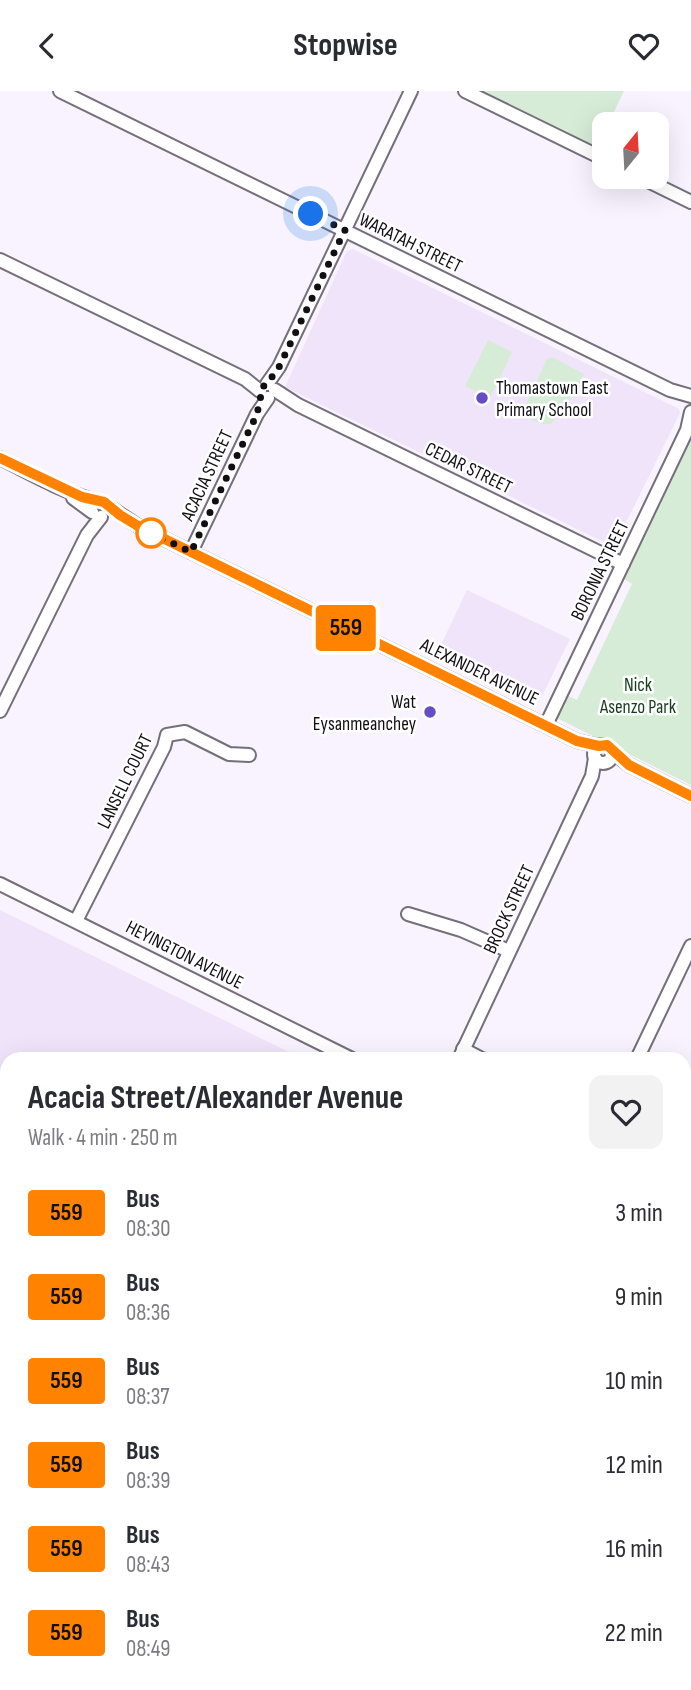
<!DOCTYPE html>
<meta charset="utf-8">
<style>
:root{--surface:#fff;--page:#f2f2f3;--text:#2b2b33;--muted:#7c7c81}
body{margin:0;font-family:"Sofia Sans Condensed",sans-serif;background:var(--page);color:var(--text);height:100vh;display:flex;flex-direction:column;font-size:26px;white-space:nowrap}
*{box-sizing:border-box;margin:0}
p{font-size:23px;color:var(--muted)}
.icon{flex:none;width:38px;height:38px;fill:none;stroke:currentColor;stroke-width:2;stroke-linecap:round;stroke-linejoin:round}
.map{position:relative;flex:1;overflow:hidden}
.drawer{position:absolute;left:0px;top:961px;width:691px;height:639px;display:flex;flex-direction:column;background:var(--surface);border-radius:21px 21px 0 0;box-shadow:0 7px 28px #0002}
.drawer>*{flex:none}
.badge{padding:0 14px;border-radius:5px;font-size:24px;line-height:46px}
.needle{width:46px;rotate:18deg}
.buttons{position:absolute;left:592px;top:21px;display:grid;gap:14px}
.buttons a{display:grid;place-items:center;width:77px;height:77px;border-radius:14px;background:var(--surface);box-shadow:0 7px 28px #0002;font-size:35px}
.you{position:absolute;width:35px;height:35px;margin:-18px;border:5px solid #fff;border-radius:50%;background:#1a73e8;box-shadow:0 0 0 10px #1a73e833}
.map>.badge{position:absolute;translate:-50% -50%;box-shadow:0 0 0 4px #fff}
.round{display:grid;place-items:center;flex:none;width:74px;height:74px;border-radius:14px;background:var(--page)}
.summary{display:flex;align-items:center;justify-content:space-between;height:119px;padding:0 28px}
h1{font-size:33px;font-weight:700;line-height:52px}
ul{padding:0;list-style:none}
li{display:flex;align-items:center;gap:21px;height:84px;padding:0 28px}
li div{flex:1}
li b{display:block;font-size:26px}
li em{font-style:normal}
li .badge{min-width:77px;font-weight:700;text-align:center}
header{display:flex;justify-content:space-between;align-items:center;height:91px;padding:0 28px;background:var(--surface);font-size:32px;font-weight:700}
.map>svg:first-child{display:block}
</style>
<header><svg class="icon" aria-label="back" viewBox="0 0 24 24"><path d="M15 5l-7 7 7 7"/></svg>Stopwise<svg class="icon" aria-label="heart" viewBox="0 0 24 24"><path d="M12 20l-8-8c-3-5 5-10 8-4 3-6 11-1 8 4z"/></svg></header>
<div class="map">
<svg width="691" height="1599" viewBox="0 0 691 1599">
<rect width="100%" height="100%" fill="#f8f3fe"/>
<g fill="#efe4f9">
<polygon points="353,158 679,318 680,322 614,456 285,296 347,160"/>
<polygon points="467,499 570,548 541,607 439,558"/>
<polygon points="0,819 303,968 7,968 7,1362 0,1359"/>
<polygon points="684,1154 691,1157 691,1515 684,1528"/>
<polygon points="0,1527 7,1530 7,1592 89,1593 95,1599 0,1599"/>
</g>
<g fill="#d6ecd7">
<polygon points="482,0 624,0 608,33 604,33 604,41 596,57"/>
<polygon points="488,249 512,261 490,307 465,295"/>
<path d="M552,266L584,283L573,305L552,332C542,335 534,330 526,326L524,318L547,268Z"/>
<polygon points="691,344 691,694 557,627 568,605 577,609 632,493 624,488"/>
<polygon points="488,1592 505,1599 365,1599 352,1593"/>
</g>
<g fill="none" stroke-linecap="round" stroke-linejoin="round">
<g stroke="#756e7b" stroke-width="16">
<g id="minor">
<polyline points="60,0 670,299 691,305"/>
<polyline points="465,0 604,68"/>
<polyline points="640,86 691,111"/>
<polyline points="0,169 245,288 260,300"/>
<polyline points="267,293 279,276 411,0"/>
<polyline points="275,299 298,314 623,473"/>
<path d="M0,367C31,383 63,401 96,410"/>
<polyline points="73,407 92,421"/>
<polyline points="108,415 138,435 577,650 599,655"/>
<polyline points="191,461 257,323 268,307"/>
<polyline points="0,620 87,444 101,426"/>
<polyline points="546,634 687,339 691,321"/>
<circle cx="603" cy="663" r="9"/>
<polyline points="612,660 629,674 691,705"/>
<polyline points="0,793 352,968"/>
<polyline points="408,823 461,839 509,860"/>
<polyline points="76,830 164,656 167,644 185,641 229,663 249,664"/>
<polyline points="463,958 482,968"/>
<polyline points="459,968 592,685 595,667"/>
<polyline points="637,968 691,855"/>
<polyline points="684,1068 691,1071"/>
<polyline points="684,1254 691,1258"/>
</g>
</g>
<g stroke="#756e7b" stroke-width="23">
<g id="primary">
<polyline points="684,1577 691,1567"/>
<polyline points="671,1599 675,1592"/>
</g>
</g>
<g stroke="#756e7b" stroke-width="24">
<g id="motorway">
<polyline points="0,1411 7,1414"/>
<polyline points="0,1438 7,1441"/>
<polyline points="0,1466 7,1469"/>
<polyline points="0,1500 7,1504"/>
<polyline points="173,1592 184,1599"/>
<polyline points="258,1592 271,1599"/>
<polyline points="309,1592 322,1599"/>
<polyline points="554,1592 576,1599"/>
</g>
</g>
<use href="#minor" stroke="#fff" stroke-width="12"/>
<use href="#primary" stroke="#fff" stroke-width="19"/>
<use href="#motorway" stroke="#fff" stroke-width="21"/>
</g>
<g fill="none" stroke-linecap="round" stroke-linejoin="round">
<g stroke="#fff" stroke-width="16">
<polyline id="line" points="0,367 82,406 104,411 120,424 138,435 577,650 599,655 607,654 629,674 691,705"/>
</g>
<use href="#line" stroke="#ff8200" stroke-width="10"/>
<polyline stroke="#110f14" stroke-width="7" stroke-dasharray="0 12.6" points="151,442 191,461 257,323 261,304 262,296 267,293 279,276 345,139 311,123"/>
</g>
<g fill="#664dc6" stroke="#fff" stroke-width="2.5">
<circle cx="482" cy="307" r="7"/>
<circle cx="430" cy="621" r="7"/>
</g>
<circle fill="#fff" stroke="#ff8200" stroke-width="3.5" cx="151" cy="442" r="14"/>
<g text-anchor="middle" stroke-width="5" stroke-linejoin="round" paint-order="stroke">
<g font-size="19" fill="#110f14" stroke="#fff">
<text transform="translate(411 151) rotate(26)" y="7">WARATAH STREET</text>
<text transform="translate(469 376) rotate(26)" y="7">CEDAR STREET</text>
<text transform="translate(206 384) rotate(-65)" y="7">ACACIA STREET</text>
<text transform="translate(599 479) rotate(-64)" y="7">BORONIA STREET</text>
<text transform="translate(480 580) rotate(26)" y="7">ALEXANDER AVENUE</text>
<text transform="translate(124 690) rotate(-64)" y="7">LANSELL COURT</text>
<text transform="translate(508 818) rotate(-65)" y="7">BROCK STREET</text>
<text transform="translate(185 863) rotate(27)" y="7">HEYINGTON AVENUE</text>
</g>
<g font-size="19" fill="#110f14" stroke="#fff" text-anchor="start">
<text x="496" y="303">Thomastown East<tspan x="496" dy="22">Primary School</tspan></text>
<text x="416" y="617" text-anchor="end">Wat<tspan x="416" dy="22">Eysanmeanchey</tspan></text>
</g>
<g font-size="19" fill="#153f1c" stroke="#fff">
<text x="638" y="600">Nick<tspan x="638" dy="22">Asenzo Park</tspan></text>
</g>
</g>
</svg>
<div class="buttons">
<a><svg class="needle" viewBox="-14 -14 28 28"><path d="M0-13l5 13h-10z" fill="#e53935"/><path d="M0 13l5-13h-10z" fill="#7c7c81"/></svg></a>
</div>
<div class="you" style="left:311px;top:123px"></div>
<b class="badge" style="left:346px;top:537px;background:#ff8200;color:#111">559</b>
<section class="drawer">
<div class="summary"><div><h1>Acacia Street/Alexander Avenue</h1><p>Walk · 4 min · 250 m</p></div><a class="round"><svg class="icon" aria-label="heart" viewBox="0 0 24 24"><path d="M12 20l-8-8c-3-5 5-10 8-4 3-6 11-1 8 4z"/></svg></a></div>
<ul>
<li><span class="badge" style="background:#ff8200;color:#111">559</span><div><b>Bus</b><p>08:30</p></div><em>3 min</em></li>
<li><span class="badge" style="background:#ff8200;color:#111">559</span><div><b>Bus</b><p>08:36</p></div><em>9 min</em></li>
<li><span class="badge" style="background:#ff8200;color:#111">559</span><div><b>Bus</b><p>08:37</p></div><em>10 min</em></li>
<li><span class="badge" style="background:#ff8200;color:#111">559</span><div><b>Bus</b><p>08:39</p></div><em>12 min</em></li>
<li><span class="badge" style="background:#ff8200;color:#111">559</span><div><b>Bus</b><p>08:43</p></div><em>16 min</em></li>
<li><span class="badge" style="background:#ff8200;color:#111">559</span><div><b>Bus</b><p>08:49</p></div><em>22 min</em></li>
</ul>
</section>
</div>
